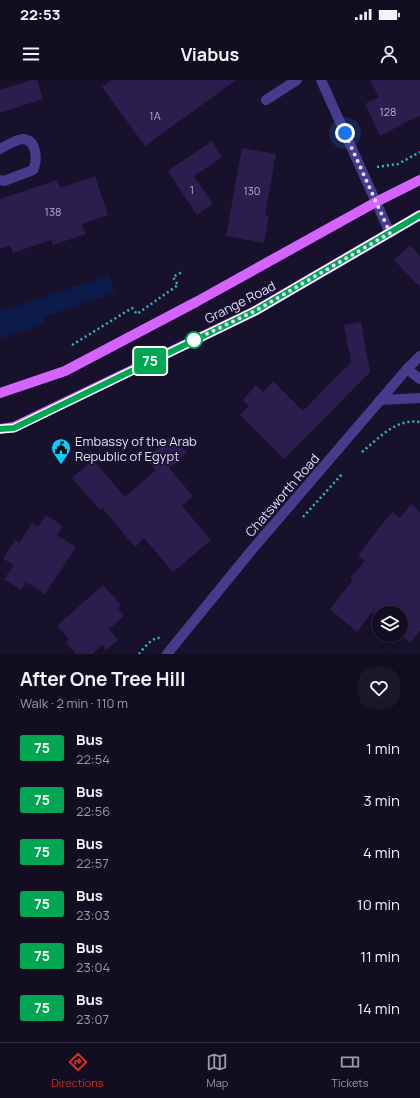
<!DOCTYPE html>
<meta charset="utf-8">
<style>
:root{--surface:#120d21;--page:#1b162a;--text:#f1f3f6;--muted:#9c9ca5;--line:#312d3f;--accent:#d93025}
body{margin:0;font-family:Manrope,sans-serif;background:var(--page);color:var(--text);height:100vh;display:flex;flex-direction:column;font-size:15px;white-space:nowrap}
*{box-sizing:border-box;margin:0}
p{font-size:13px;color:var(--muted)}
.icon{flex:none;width:22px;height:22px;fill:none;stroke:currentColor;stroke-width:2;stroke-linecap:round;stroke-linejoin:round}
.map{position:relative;height:574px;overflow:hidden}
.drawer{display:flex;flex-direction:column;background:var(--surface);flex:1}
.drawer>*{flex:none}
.badge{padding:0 8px;border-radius:3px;font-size:14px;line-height:26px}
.buttons{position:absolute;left:372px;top:526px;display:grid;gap:8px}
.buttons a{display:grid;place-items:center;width:36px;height:36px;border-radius:50%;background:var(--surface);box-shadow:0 2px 10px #0003,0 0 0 1px var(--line);font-size:20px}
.you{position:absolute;width:20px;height:20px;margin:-10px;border:3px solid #fff;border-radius:50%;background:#1a73e8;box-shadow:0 0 0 6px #1a73e833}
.map>.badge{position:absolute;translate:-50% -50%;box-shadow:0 0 0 2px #fff}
.round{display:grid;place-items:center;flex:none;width:42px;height:42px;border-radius:16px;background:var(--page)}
.summary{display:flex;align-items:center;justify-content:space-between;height:68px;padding:0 20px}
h1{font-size:19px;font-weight:700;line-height:30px}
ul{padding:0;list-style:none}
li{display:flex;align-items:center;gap:12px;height:52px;padding:0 20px}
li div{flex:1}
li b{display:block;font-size:15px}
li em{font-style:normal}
li .badge{min-width:44px;font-weight:700;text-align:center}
.status{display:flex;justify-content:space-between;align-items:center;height:28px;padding:0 20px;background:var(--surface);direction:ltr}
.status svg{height:11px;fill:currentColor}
header{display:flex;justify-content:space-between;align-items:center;height:52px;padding:0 20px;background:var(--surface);font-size:18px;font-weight:700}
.tab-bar{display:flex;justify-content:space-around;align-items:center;height:56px;border-top:1px solid var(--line);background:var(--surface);font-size:11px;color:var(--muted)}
.tab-bar a{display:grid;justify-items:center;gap:2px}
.tab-bar .on{color:var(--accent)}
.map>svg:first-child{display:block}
</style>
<div class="status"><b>22:53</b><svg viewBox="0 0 49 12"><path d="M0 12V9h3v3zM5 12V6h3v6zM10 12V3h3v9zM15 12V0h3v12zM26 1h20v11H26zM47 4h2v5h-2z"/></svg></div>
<header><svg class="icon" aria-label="menu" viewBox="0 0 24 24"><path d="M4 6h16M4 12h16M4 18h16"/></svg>Viabus<svg class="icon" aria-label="person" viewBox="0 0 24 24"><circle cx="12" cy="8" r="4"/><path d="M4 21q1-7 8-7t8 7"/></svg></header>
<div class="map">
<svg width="420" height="574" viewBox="0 0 420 574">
<rect width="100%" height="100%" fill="#18112c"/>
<polygon fill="#0b1c4b" points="109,195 114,213 43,237 45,244 0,259 0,232"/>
<g fill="#2b1d4d">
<polygon points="31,0 37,0 43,19 0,33 0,10"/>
<polygon points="112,0 236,0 145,66 102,7"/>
<polygon points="370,0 420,0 420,35 380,56 365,24 379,17"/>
<polygon points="212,61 222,77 194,96 213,124 197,135 168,91"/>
<polygon points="242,68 276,74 265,135 269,136 264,163 226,156"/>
<polygon points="95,96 108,135 82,144 86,154 53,165 51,160 13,173 10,165 0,169 0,119 57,100 60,108"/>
<polygon points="410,165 420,176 420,207 394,180"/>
<polygon points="361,242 370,292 284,379 240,335 249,326 243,320 256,305 263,312 273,301 303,331 351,282 344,245"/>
<polygon points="172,356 187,373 169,388 193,416 182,426 211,460 173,492 144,458 135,467 102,428 100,430 72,398 93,380 125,417 156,390 146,379"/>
<polygon points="411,424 420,432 420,550 410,563 400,555 401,533 379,533 379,538 372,532 357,552 330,529 353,500 350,498 365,481 358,475 392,432 400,438"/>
<polygon points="46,435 63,446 57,455 76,467 45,514 26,502 21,510 4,499 14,485 3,479 15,460 19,463 32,443 38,447"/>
<polygon points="103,505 121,525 118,528 124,536 109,549 118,560 106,570 102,565 92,574 76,574 66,562 69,559 57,546"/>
</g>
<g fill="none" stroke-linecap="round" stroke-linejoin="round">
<g stroke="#30babf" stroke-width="2.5" stroke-dasharray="2 3" stroke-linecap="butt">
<polyline points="377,87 398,84 420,72"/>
<polyline points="72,265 132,228 137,234 178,205 173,197 182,192"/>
<path d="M362,372C379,358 396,338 420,342"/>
<polyline points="303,437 343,393"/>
<path d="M139,574C144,568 152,557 160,558"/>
</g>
<g stroke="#473c8b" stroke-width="10">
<polyline points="266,20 297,0"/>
<path d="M0,69C6,66 16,59 23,59C38,60 37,82 33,90L4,101L0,100"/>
</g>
<g stroke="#473c8b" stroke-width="10">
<polyline points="321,0 390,153"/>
<polyline points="407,289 420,299"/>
<polyline points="380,320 420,318"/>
<polyline points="167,574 251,471 407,289 420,276"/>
</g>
<g stroke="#d463ff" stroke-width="10">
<polyline points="0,313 65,291 196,222 376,122 420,100"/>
<polyline points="0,349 14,347 255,231 420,135"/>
</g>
</g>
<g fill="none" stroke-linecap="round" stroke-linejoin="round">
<g stroke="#fff" stroke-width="9">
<polyline id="line" points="0,349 14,348 255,231 420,135"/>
</g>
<use href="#line" stroke="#00a651" stroke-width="6"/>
<polyline stroke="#e4dcff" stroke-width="4" stroke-dasharray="0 7.2" points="194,260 255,231 390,153 345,53"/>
</g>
<defs>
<g id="civic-pin" transform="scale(1)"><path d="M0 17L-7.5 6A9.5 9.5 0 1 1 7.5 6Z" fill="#08ceff" stroke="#18112c"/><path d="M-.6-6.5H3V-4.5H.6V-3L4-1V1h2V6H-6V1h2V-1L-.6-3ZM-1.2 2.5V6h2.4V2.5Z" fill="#111"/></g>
</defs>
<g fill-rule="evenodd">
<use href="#civic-pin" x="61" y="368"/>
</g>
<circle fill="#fff" stroke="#00a651" stroke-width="2" cx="194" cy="260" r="8"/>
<g text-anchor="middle" stroke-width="3" stroke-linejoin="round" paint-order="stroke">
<g font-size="11" fill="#b6acd2">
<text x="388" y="36">128</text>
<text x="155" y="40">1A</text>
<text x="192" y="114">1</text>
<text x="252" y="115">130</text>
<text x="53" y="136">138</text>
</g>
<g font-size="13" fill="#e4dcff" stroke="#18112c">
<text transform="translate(240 222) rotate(-27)" y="5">Grange Road</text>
<text transform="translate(282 415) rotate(-49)" y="5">Chatsworth Road</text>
</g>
<g font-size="13" fill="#e4dcff" stroke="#18112c" text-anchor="start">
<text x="75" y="366">Embassy of the Arab<tspan x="75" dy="15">Republic of Egypt</tspan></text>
</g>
</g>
</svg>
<div class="buttons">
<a><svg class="icon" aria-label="layers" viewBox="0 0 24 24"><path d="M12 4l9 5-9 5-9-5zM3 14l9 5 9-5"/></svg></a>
</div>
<div class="you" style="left:345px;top:53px"></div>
<b class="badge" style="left:150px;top:281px;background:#00a651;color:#fff">75</b>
</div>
<section class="drawer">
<div class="summary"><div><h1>After One Tree Hill</h1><p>Walk · 2 min · 110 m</p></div><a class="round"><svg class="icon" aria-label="heart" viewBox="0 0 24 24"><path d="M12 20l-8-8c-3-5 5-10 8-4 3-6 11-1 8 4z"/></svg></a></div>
<ul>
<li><span class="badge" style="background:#00a651;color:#fff">75</span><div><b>Bus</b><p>22:54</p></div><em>1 min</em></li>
<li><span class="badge" style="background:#00a651;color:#fff">75</span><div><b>Bus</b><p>22:56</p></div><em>3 min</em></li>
<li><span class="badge" style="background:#00a651;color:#fff">75</span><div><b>Bus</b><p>22:57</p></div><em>4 min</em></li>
<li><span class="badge" style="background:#00a651;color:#fff">75</span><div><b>Bus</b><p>23:03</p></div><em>10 min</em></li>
<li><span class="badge" style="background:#00a651;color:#fff">75</span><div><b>Bus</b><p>23:04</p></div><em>11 min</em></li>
<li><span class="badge" style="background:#00a651;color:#fff">75</span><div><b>Bus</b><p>23:07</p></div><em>14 min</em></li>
</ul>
</section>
<nav class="tab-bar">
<a class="on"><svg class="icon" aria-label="directions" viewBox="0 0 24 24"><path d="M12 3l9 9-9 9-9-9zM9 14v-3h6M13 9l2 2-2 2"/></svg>Directions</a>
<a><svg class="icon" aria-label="map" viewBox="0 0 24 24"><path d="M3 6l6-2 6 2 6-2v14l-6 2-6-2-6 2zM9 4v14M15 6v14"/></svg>Map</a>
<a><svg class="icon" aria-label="tickets" viewBox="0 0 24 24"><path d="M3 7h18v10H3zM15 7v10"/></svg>Tickets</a>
</nav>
